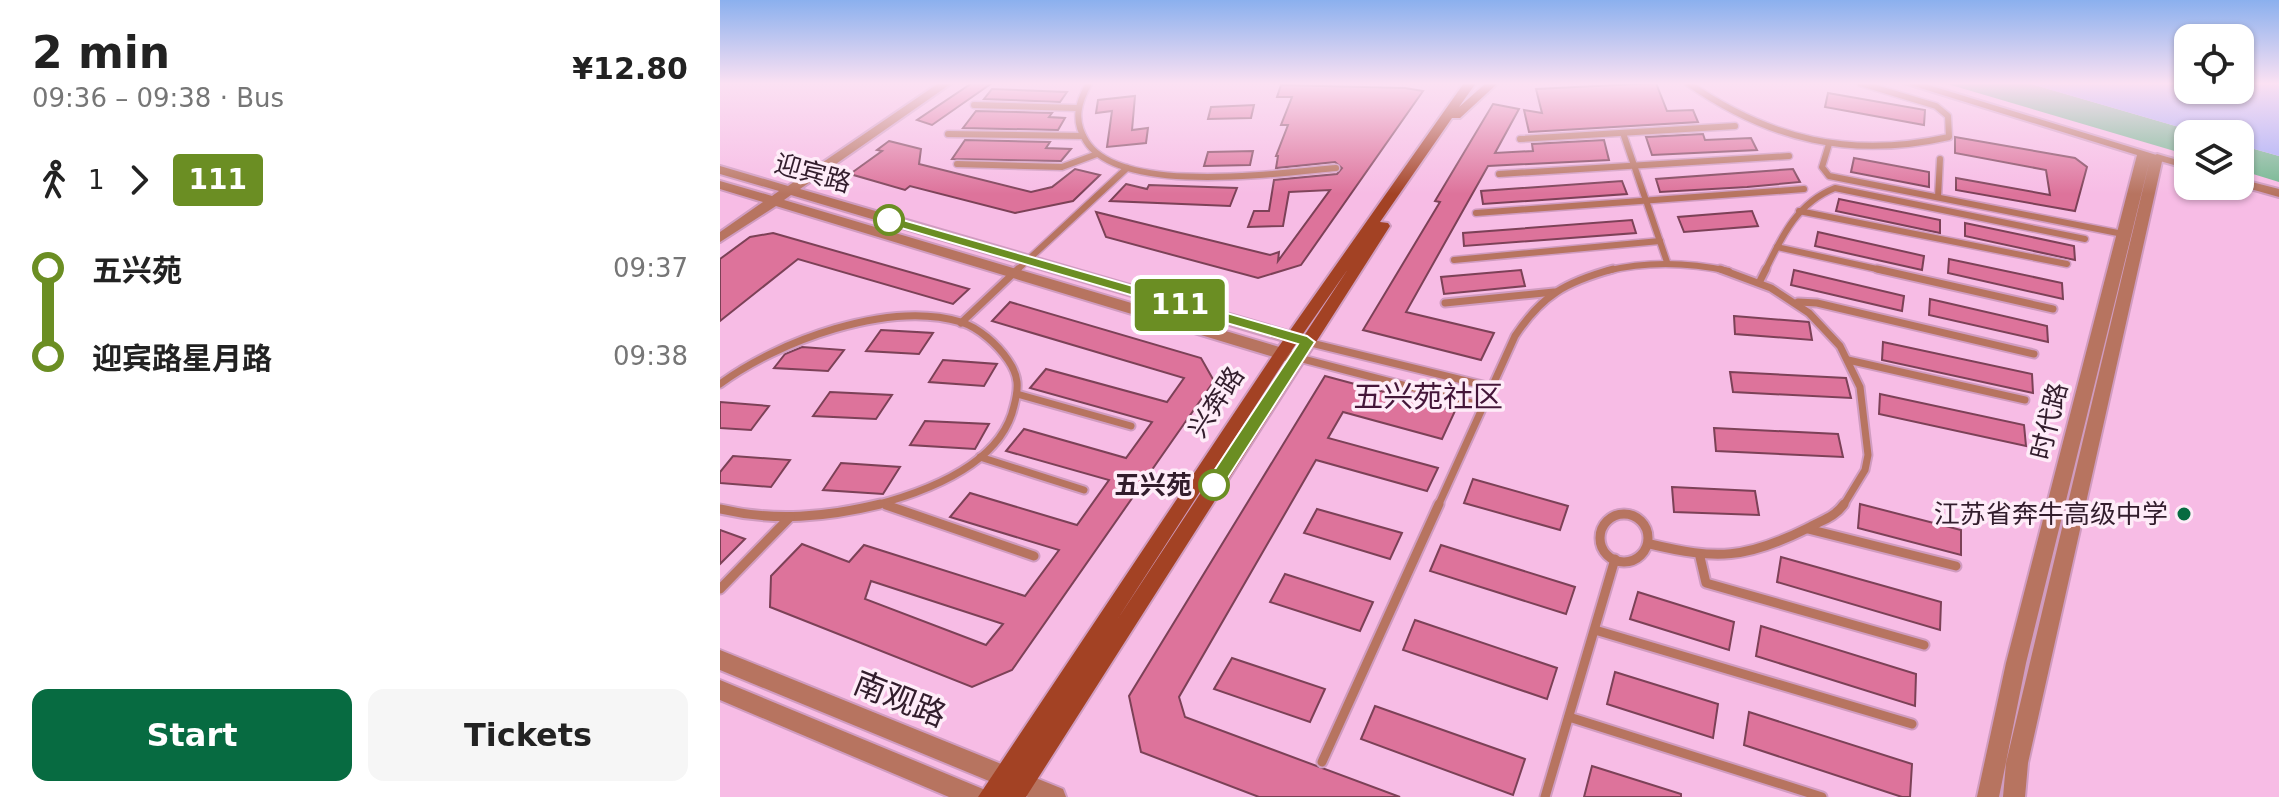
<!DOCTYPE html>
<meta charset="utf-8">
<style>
:root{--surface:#fff;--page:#f6f6f6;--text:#222;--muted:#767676;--accent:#076b41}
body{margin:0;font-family:"DejaVu Sans","Noto Sans SC",sans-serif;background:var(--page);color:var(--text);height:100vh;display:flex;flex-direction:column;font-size:30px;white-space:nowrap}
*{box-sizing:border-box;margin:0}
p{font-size:26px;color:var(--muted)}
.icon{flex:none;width:44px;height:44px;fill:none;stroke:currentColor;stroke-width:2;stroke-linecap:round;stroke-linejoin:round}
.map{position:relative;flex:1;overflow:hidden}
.panel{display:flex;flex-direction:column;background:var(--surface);width:720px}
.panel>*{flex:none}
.badge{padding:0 16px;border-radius:6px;font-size:28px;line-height:52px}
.tools{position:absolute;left:1454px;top:24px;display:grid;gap:16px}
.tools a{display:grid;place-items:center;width:80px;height:80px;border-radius:16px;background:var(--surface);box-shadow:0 2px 6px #0004;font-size:40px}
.map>.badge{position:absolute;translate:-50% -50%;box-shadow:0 0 0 4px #fff}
.legs{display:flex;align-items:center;gap:12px;height:88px;padding:0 32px;font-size:26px}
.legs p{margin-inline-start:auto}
.summary{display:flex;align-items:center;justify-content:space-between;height:136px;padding:0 32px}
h1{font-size:44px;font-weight:800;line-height:60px}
.cta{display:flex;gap:16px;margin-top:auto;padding:16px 32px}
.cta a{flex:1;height:92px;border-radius:16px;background:var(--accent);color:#fff;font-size:32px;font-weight:800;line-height:92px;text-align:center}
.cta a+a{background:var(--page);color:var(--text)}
ul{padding:0 32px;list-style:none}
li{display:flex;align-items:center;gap:28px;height:88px;font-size:30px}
li i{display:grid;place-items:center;width:12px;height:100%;margin:0 10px;background:currentColor}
li i::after{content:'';width:20px;height:20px;margin:-10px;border:6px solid;border-radius:50%;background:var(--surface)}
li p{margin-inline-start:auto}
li:first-child i{background:linear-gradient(#0000 50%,currentColor 0)}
li:last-child i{background:linear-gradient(currentColor 50%,#0000 0)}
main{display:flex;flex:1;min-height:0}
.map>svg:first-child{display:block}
</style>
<main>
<section class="panel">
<div class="summary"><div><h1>2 min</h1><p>09:36 – 09:38 · Bus</p></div><b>¥12.80</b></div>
<div class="legs"><svg class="icon" aria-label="walk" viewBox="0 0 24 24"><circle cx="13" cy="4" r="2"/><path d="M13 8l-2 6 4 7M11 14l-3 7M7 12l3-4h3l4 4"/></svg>1<svg class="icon" aria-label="forward" viewBox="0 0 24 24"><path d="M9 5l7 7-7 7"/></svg><b class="badge" style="background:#6b8e23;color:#fff">111</b></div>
<ul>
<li><i style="color:#6b8e23"></i><b>五兴苑</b><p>09:37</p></li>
<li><i style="color:#6b8e23"></i><b>迎宾路星月路</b><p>09:38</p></li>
</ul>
<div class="cta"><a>Start</a><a>Tickets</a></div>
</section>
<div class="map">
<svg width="1559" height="797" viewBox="0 0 1559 797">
<rect width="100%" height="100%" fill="#f7bce5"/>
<g fill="#70b78e">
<polygon points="1224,83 1308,83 1483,134 1468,134 1468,155"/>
<polygon points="1520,145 1559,156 1559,182 1520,170"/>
</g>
<polygon fill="#a1abf8" points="1308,83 1468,83 1468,90 1520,90 1520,83 1559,83 1559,156 1520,145 1520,134 1483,134"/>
<g fill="#dd739b" stroke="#7c4157" stroke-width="2" fill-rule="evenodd">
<polygon points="252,83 272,83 212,125 197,120"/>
<polygon points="936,83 947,111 973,110 978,122 809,132 804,110 822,113 816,89"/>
<polygon points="561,85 685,88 703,91 581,265 538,278 386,237 376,212 550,255 559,252 558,261 610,190 569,192 563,226 528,227 534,211 549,211 554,180 617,174 622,168 615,162 556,168 558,156 556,156 568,125 561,125 572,97 557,97"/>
<polygon points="272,89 347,92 340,102 264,99"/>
<polygon points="1108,93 1205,110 1204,125 1105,107"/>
<polygon points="415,96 412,130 428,128 426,143 387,147 392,111 376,113 378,100"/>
<polygon points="773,104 799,109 775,153 813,151 812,144 884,140 889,160 768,166 686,312 774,333 761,360 643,330 720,202 715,201"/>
<polygon points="534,105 531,118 488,119 491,107"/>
<polygon points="256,111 332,113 329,117 345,118 338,130 243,128"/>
<polygon points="983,134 985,140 1031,138 1037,150 932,155 926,137"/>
<polygon points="1235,137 1355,158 1367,167 1355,211 1236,190 1236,178 1330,195 1326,170 1235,153"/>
<polygon points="245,140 330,142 326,148 351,149 341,161 232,159"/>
<polygon points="169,141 201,149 199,164 311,192 332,187 355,169 380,175 353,201 295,213 190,186 185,190 130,174 162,151 157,150"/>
<polygon points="533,151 530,165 484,166 488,152"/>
<polygon points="1134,158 1209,172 1209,187 1131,172"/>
<polygon points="1073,169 1080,182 1027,187 940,192 936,179"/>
<polygon points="902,181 907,194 763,204 761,191"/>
<polygon points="406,184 427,189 429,185 517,188 510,206 390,201"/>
<polygon points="1119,199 1220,220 1220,233 1116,211"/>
<polygon points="1032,211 1038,226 964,232 958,217"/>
<polygon points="912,220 916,233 744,246 743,233"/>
<polygon points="1245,223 1354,246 1355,260 1245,236"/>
<polygon points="1098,232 1204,256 1202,270 1095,246"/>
<polygon points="53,233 249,289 233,304 78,259 0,321 0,259 30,237"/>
<polygon points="1229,259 1342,283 1343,299 1228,273"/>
<polygon points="801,270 805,286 724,294 721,277"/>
<polygon points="1074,270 1184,296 1182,311 1071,285"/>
<polygon points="1210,299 1327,326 1328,342 1209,315"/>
<path d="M290,302L481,358L494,381L292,670L252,687L50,607L51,576L82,544L129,562L144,545L305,596L339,550L230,517L250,493L357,525L389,480L286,451L304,429L406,458L432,422L310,388L326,369L447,402L464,378L272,321ZM151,581L283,624L266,645L145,599Z"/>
<polygon points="1014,316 1089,322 1092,340 1015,334"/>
<polygon points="161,330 213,333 199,354 146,351"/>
<polygon points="1163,342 1312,374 1313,393 1162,360"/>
<polygon points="82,347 124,350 108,371 54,368 65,354"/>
<polygon points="223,360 277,364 264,386 209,382"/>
<polygon points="1010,372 1126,378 1131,398 1013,392"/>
<polygon points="605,376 735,411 722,439 623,412 608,438 718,468 707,491 596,460 459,697 465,717 680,797 539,797 421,752 409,696"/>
<polygon points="110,392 172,395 156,419 93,416"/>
<polygon points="1160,394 1304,425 1306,446 1159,414"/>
<polygon points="0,402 49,406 31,430 0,428"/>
<polygon points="205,421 269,424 255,449 190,445"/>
<polygon points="994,428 1118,434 1123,457 996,451"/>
<polygon points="13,456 70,460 51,487 0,483 0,472"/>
<polygon points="121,463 180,467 163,494 103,490"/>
<polygon points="753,479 848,506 840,530 744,503"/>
<polygon points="952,487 1035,491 1039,515 954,512"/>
<polygon points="1140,504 1241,530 1241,555 1138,528"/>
<polygon points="597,509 682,533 670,559 584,533"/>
<polygon points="0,530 25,539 0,564"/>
<polygon points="721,545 855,587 846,614 710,571"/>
<polygon points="1061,557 1221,602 1220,630 1057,582"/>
<polygon points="565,574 653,602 640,631 550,602"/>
<polygon points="918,592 1014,622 1009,650 910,619"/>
<polygon points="695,620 837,668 827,699 683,650"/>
<polygon points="1041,626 1196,674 1195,706 1036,656"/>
<polygon points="512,658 605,689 590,722 494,689"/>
<polygon points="895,672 998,704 993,738 887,704"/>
<polygon points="655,706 805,759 793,795 641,739"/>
<polygon points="1029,712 1192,764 1190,797 1182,797 1024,745"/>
<polygon points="872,766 961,794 961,797 864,797"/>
</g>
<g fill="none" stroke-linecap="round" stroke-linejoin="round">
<g stroke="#d09cc0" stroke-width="9">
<g id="service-far2">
<path d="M369,83C358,103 353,120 366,141C400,196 559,173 616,168"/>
<path d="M968,83C1050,140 1131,159 1229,137L1228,116L1216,106L1140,83"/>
<polyline points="254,105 356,108"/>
<polyline points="903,133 947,262"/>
<polyline points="228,134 363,136"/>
<polyline points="800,139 1015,126"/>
<polyline points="1109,144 1102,167 1109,176 1403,234"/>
<polyline points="237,164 342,167 377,154"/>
<polyline points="779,174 1069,156"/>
<polyline points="1218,197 1220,159"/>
<polyline points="1079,211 1347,264"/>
<polyline points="756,213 1084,189"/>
<polyline points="1057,247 1166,271"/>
<polyline points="734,260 940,241"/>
<polyline points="296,271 407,168"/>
<path d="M886,271C927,261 967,262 1009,271"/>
<path d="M1045,271C1062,236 1077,203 1115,188L1365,239"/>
</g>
</g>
<g stroke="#d09cc0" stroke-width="11">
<g id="service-far1">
<polyline points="1000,269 1051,288 1089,313 1120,346 1140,387 1148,455 1145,470 1123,506"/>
<polyline points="1157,269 1333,309"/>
<polyline points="1040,281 1046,269"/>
<polyline points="1078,302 1097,303 1314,354"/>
<polyline points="725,303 834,292"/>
<polyline points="241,323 298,269"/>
<polyline points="587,342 771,387"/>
<polyline points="579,358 763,406"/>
<polyline points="1128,360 1305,400"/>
<path d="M0,384C58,341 169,300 241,322C259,328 277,344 288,360C299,376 299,387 294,406C281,465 206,492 152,506"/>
<polyline points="297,394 411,426"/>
<polyline points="260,457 364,490"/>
<path d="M718,506L795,336C822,295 846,282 893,269"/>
</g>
</g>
<g stroke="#d09cc0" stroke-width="13">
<g id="service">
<polyline points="166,505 314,556"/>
<path d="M0,509C55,522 106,517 160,504"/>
<circle cx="904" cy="538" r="24"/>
<polyline points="1088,529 1236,566"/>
<path d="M930,544C997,560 1026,559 1088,528C1102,520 1115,517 1124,504"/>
<polyline points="980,557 986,583 1204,645"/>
<polyline points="0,589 70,517"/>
<polyline points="875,630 1192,724"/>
<polyline points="849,717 1102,797"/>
<polyline points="602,762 719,504"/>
<polyline points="825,797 895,559"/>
</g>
</g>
<g stroke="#d09cc0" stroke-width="4">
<g id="minor">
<polygon points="1437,154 1468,163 1468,169 1433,159 1432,157"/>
<polygon points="1520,179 1559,189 1559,197 1520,186"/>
</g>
</g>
<g stroke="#d09cc0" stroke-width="4">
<g id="tertiary">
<polygon points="219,83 232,83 80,189 592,338 595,342 592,346 587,348 71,195 64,200 573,351 581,357 573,363 56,206 0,242 0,232 43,202 0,189 0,181 52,196 59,191 0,174 0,166 68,186"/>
<polygon points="1184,83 1202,83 1443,157 1308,763 1305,797 1283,797 1286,763 1430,159 1306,663 1279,797 1257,797 1286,663 1417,155"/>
<polygon points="0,650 343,789 346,797 308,797 0,670"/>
<polygon points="0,680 263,789 266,797 229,797 0,700"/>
</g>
</g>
<g stroke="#d09cc0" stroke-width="4">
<path id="secondary" d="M744,83H756L739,107L766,83H778L740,118H732L660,222L668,223L670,226L306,797H258L557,349ZM628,269L397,620L567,357Z"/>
</g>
<use href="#service-far2" stroke="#b77460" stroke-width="6"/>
<use href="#service-far1" stroke="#b77460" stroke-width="7"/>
<use href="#service" stroke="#b77460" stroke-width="9"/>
<use href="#minor" fill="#b77460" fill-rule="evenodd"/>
<use href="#tertiary" fill="#b77460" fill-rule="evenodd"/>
<use href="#secondary" fill="#a34224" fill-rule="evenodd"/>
</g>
<linearGradient id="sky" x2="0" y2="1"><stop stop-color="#8bb0ee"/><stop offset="0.43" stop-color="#fbe1f3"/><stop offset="1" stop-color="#fbe1f3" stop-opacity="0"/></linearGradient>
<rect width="1559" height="194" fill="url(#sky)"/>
<polygon fill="#6b8e23" stroke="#fff" stroke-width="2" points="169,216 587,336 595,342 500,490 488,490 486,485 488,480 578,344 164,223 162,220"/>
<g fill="#fff" stroke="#6b8e23" stroke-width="4">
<circle cx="169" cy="220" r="14"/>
<circle cx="494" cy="485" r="14"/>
</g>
<circle fill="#076b41" stroke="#feecf8" stroke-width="3" cx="1464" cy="514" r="8"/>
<g text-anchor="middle" stroke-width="7" stroke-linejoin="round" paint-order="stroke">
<g font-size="26" fill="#321d2c" stroke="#feecf8">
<text transform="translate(93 173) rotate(16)" y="9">迎宾路</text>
<text transform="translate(496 402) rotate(-57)" y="9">兴奔路</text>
<text transform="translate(1329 421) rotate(-76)" y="9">时代路</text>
</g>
<g font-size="26" font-weight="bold" fill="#321d2c" stroke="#feecf8" text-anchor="end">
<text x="472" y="494">五兴苑</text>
</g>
<g font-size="26" fill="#321d2c" stroke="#feecf8" text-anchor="end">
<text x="1448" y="523">江苏省奔牛高级中学</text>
</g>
<g font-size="30" fill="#441639" stroke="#feecf8">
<text x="708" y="407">五兴苑社区</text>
</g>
<g font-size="32" fill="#321d2c" stroke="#feecf8">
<text transform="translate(180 699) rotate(22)" y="11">南观路</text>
</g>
</g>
</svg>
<div class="tools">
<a><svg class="icon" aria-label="locate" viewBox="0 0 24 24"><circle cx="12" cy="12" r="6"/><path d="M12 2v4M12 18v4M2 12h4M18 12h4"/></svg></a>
<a><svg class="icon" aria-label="layers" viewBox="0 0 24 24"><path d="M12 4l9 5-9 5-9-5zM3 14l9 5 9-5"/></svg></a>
</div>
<b class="badge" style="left:460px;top:305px;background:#6b8e23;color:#fff">111</b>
</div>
</main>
